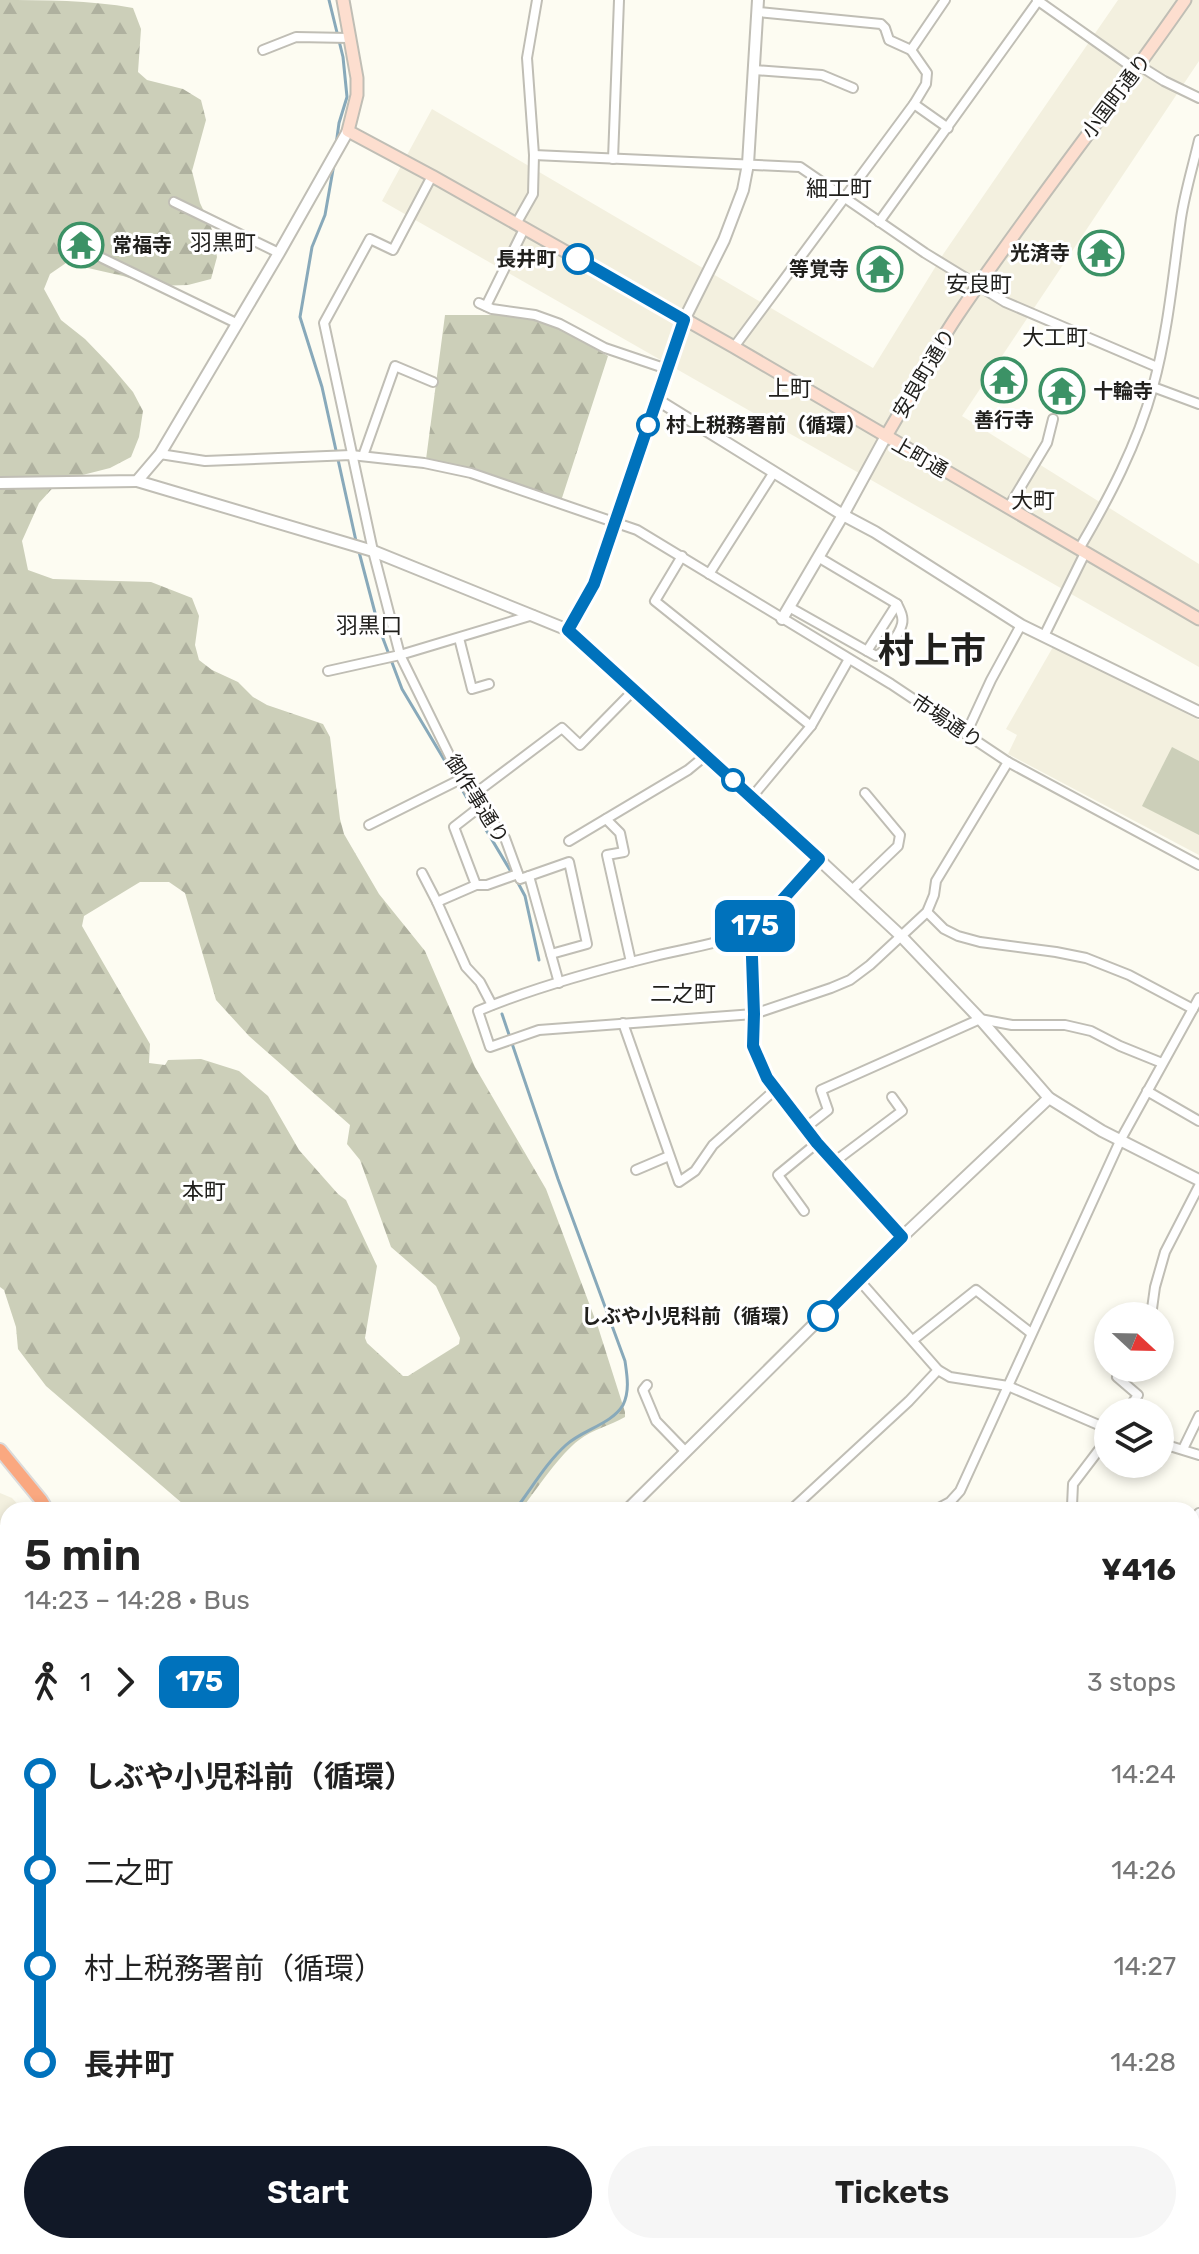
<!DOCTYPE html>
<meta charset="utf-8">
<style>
:root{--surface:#fff;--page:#f6f6f6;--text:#222;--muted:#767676;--accent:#111827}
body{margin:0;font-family:Rubik,"Noto Sans JP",sans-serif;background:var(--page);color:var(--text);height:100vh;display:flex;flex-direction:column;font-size:30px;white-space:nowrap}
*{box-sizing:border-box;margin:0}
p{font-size:26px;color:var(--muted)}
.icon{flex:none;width:44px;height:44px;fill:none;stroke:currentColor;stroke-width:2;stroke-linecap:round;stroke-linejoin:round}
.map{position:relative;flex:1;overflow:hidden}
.side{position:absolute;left:0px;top:1502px;width:1200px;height:752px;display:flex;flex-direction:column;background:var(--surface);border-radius:24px 24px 0 0;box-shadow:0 4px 12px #0003}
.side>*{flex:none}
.badge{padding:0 16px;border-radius:12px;font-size:28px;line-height:52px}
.needle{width:52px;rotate:112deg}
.fabs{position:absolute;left:1094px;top:1302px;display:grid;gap:16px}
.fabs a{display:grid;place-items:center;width:80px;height:80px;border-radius:50%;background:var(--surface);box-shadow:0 4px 12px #0003;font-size:40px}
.map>.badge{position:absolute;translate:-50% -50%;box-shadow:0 0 0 4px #fff}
.legs{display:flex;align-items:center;gap:12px;height:88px;padding:0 24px;font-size:26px}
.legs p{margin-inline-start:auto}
.summary{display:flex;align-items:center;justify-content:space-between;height:136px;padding:0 24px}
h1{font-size:44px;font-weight:600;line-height:60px}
.cta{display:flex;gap:16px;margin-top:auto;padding:16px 24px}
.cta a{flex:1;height:92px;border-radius:48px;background:var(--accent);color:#fff;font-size:32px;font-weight:600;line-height:92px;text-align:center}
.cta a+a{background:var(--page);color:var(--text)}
ul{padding:0 24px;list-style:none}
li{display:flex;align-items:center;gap:28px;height:96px;font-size:30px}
li i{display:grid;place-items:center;width:12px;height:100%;margin:0 10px;background:currentColor}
li i::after{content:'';width:20px;height:20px;margin:-10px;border:6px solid;border-radius:50%;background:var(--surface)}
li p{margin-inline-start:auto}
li:first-child i{background:linear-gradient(#0000 50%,currentColor 0)}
li:last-child i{background:linear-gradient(currentColor 50%,#0000 0)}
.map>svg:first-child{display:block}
</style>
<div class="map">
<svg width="1199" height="2254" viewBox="0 0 1199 2254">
<defs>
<pattern id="forest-firs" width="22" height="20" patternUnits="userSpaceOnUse" patternTransform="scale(2)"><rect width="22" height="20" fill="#cccfb9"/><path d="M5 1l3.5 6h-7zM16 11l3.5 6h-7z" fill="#afb19f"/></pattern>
<pattern id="park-tufts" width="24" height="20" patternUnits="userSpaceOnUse" patternTransform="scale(2)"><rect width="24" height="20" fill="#cccfb9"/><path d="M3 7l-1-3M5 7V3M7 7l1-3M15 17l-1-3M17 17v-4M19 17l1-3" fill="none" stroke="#afb19f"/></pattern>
</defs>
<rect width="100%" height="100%" fill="#fdfcf2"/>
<g fill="#f3f0df">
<polygon points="1118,0 1199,0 1199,61 962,416 1199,564 1199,667 382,201 432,109 873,368 944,253"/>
<polygon points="1053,647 1199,720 1199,855 1008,754 1017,735 1006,729"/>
<polygon points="0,1493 12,1498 23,1510 8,1510 8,1560 0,1566"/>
<polygon points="8,1582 8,1862 0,1852 0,1588"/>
<polygon points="354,2246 531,2246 544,2254 343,2254"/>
</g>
<g fill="url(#forest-firs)" fill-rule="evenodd">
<path d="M0,0C44,0 90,0 133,8L141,29L138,72L147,80L183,89L201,100L206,120L192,171L200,203L211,226L217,257L211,279L188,285L155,286L123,276L66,263L50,274L44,289L61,320L85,339L111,366L133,392L143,411L139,437L131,457L110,468L59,481L39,503L22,541L28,570L53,579L151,582L192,598L199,616L195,645L199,660L212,670L238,682L253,697L267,705L323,724L330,737L340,819L344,834L379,894L425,951L475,1067L546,1189L598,1327L625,1412V1417C610,1426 593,1429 579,1440C560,1454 536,1490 521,1510H190L46,1386L18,1349L16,1327L4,1290L0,1287ZM140,882H169L185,893L216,1000L249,1036L350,1125L347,1144L360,1160L391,1247L436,1286L460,1338L459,1344L408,1376H403L367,1343L365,1338L377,1266L346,1200L338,1194L299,1150L268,1096L239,1071L201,1059L168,1060L165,1065L149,1063L150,1044L82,926L84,916Z"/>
<polygon points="445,315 517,315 554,326 608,356 561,501 493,478 425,467"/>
<polygon points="0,2042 8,2072 8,2119 0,2128"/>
</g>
<polygon fill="url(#park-tufts)" points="783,2246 865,2246 867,2254 784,2254"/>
<polygon fill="#cccfb9" points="1172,747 1199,761 1199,835 1142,806"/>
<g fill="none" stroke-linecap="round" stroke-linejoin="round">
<g stroke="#88a9ba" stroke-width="3">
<polyline points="329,0 343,57 347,97 339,123 336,145"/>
<polyline points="334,164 325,215 312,247 300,317 322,387 356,541"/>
<polyline points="358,548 379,628 402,689 513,875"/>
<polyline points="517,881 525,896 539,960"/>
<path d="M502,1014L558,1179L625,1361C627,1375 630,1391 623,1405C612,1424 582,1430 566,1445C546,1463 532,1488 515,1510"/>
<polyline points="1192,1818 1199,1808"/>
<polyline points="0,2197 8,2192"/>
<polyline points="331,2254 343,2246"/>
</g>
<g stroke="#88a9ba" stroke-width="16">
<polyline points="1192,2210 1199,2206"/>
<polyline points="1094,2254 1113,2246"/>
</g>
<g stroke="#c0beb5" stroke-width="12">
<g id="minor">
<polyline points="1037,0 1136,70"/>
<polyline points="758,12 881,24 885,28 889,40 911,50"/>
<polyline points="263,50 296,37 349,38"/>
<polyline points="1140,66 1164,81 1199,98"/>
<polyline points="754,70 822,75 853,88"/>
<polyline points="914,104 948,128"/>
<polyline points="534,155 800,167 925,253 1005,302 1157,367"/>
<polyline points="613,159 619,0"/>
<polyline points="432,176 393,250 370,239 324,323 373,551 400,655 461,779 505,838 520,879 529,876 559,983"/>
<polyline points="174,202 279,253"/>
<polyline points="879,222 1038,1"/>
<polyline points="516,224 533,194 534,155 527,58 537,0"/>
<polyline points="102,258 236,323"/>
<polyline points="479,303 492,309 535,315 560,324 605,348 667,369"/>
<polyline points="486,306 524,229"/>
<polyline points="734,347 914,104 926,84 927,73 911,50 945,0"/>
<polyline points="1153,387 1199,404"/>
<polyline points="160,454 205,461 351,455 424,463 471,473 637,530 891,684 1008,762 1199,865"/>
<polyline points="363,456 395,366 433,382"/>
<polyline points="1008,508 1047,443 1053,419"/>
<path d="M1079,549C1109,498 1137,445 1153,387C1168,332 1173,275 1181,218C1185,192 1193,166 1199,140"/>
<polyline points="682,556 655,601 811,726"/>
<polyline points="709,574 774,472"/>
<path d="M789,607L876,656C886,651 899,636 902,624C904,617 900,610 897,604L818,557"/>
<polyline points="1044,636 1085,553"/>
<polyline points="459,638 472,689 489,684"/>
<polyline points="867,651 897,604"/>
<polyline points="328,671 400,655 533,615"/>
<polyline points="966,734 991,680 1021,625"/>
<polyline points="473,795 562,728 580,745 633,691"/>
<polyline points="752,797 811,726 849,659"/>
<polyline points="481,806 454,827 476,885 437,902 466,967 480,982 492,1005"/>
<polyline points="606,819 620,833 624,852 607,855 631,962"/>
<polyline points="369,825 461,779"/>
<polyline points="569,841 688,770 705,756"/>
<path d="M819,859C802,879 772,918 750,930C725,943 683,949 655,956C598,970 532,988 478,1011L490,1047L539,1030L754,1014L831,988L850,980L870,965L927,912L934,895L936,881L1008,762"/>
<polyline points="422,873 437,902"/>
<polyline points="529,876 569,862 587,944 551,954"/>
<polyline points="476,885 487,885 518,874"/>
<polyline points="852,890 898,846 900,835 865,793"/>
<polyline points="927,912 944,929 958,936 980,942 1056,952 1086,958 1129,975 1193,1009"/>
<polyline points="751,929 753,1046 767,1078 817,1143 902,1237"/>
<polyline points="623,1023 679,1182 695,1171 713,1145 776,1089"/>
<polyline points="1147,1091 1199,1121"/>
<polyline points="805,1128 828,1110 821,1090 980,1019 1012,1025 1065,1025 1091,1031 1120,1046 1162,1063"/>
<polyline points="834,1162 902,1111 892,1097"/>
<polyline points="636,1170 669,1156"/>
<polyline points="804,1211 778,1175 817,1143"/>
<polyline points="859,1280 938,1370 950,1377 1008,1386 1108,1429"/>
<polyline points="1151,1316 1155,1287 1165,1252 1199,1186"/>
<polyline points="913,1340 976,1290 1031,1333"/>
<polyline points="1122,1368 1117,1377 1138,1395 1126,1412"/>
<polyline points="647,1385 643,1390 656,1421 685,1451"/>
<polyline points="1160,1443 1199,1455"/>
<polyline points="1183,1449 1199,1416"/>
<polyline points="791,1510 909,1401 938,1370"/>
<polyline points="935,1510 950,1502 960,1491 1121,1139 1199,998"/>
<polyline points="1069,1510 1072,1506 1073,1484 1108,1438"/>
<polyline points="1192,1522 1199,1513"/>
<polyline points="1192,1567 1199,1572"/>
<polyline points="1192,1684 1199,1689"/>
<polyline points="1192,1716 1199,1706"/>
<polyline points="1192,1842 1199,1833"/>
<polyline points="1192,2128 1199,2125"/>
<polyline points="0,2204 8,2196"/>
<polyline points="39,2246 47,2254"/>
<polyline points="293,2246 301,2254"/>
<polyline points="619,2246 630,2254"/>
<polyline points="1120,2246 1125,2254"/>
<polyline points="18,2254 27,2246"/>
<polyline points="104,2254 112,2246"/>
<polyline points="339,2254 350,2246"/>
<polyline points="527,2254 534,2246"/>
</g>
</g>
<g stroke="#c0beb5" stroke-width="14">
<g id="tertiary">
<polyline points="656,399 843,515 875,532 1021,625 1199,712"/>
<polyline points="137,481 373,551 568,630 752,797 900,935 980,1019 1049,1098 1102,1131 1199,1180"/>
<polyline points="0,483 137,481 160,454 279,253 348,131"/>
<polyline points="782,619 843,515 886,436"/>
<polyline points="568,630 594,584 684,320 724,240 743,190 748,164 758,0"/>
<polyline points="627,1510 902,1237 1049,1098"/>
<polyline points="0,1573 8,1567"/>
<polyline points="0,1864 8,1875"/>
</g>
</g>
<g stroke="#c0beb5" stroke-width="15">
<g id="secondary">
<polyline points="343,0 357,78 357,95 348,131 432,176 734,347 1199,619"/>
<path d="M886,436C910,396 931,355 957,316C1030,208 1111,107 1185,0"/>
</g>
</g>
<g stroke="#dbdbdb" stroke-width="16">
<polyline id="primary" points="1192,2023 1199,2020"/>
</g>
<g stroke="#dbdbdb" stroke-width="16">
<g id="trunk">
<polyline points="0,1450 41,1500 47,1510"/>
<polyline points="584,2246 590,2254"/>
</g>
</g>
<use href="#minor" stroke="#fff" stroke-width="8"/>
<use href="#tertiary" stroke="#fff" stroke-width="10"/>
<use href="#secondary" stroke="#fddecf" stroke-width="11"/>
<use href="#primary" stroke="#fbbea0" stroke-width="12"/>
<use href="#trunk" stroke="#faa880" stroke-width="12"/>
</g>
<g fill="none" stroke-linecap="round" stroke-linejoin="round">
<g stroke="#fff" stroke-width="18">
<polyline id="line-1" points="578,259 684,320 594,584 568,630 819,859 766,918 751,929 754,1014 753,1046 767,1078 817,1143 902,1237 823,1316"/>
</g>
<use href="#line-1" stroke="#0072bc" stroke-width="12"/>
</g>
<defs>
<g id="temple-ring" transform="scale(2.3)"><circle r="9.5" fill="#fff" stroke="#3c9266" stroke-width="1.5"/><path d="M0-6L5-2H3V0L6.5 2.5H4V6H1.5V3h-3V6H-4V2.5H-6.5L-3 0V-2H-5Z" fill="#3c9266"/></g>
</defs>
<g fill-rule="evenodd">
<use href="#temple-ring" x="81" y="245"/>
<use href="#temple-ring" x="1101" y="253"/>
<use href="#temple-ring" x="880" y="269"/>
<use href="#temple-ring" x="1004" y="380"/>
<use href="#temple-ring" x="1062" y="391"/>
</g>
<g fill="#fff" stroke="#0072bc" stroke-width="4">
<circle cx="578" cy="259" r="14"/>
<circle cx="648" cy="425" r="10"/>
<circle cx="733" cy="780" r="10"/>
<circle cx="823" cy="1316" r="14"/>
</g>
<g text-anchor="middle" stroke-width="6" stroke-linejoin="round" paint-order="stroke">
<g font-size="20" fill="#21201d" stroke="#fff">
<text transform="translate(1116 96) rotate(-53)" y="7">小国町通り</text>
<text transform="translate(924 373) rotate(-59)" y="7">安良町通り</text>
<text transform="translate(920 457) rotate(30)" y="7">上町通</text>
<text transform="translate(947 721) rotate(34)" y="7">市場通り</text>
<text transform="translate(477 799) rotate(58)" y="7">御作事通り</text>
</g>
<g font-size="20" font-weight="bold" fill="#21201d" stroke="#fff" text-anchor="start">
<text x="112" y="252">常福寺</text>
<text x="1070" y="260" text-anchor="end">光済寺</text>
<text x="849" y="276" text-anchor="end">等覚寺</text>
<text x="1093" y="398">十輪寺</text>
<text x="1004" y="427" text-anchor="middle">善行寺</text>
</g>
<g font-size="20" font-weight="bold" fill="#21201d" stroke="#fff" text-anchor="end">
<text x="556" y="266">長井町</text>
<text x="666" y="432" text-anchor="start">村上税務署前（循環）</text>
<text x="801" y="1323">しぶや小児科前（循環）</text>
</g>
<g font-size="22" fill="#21201d" stroke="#fff">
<text x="839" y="196">細工町</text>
<text x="223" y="250">羽黒町</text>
<text x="979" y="292">安良町</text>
<text x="1055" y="345">大工町</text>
<text x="790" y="396">上町</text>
<text x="1033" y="508">大町</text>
<text x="369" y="633">羽黒口</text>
<text x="683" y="1001">二之町</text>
<text x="204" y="1199">本町</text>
</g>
<g font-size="36" font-weight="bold" fill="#21201d" stroke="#fff">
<text x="932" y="663">村上市</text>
</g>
</g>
</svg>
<div class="fabs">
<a><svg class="needle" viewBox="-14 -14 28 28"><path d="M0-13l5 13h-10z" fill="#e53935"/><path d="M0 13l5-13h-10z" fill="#767676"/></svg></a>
<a><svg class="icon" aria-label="layers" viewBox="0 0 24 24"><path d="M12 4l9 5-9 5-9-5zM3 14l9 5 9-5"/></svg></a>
</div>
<b class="badge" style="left:755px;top:926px;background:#0072bc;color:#fff">175</b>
<section class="side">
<div class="summary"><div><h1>5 min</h1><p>14:23 – 14:28 · Bus</p></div><b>¥416</b></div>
<div class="legs"><svg class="icon" aria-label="walk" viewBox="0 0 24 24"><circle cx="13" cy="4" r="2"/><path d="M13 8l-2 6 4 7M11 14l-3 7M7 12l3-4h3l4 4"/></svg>1<svg class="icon" aria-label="forward" viewBox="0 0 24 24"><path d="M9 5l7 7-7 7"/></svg><b class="badge" style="background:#0072bc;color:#fff">175</b><p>3 stops</p></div>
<ul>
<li><i style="color:#0072bc"></i><b>しぶや小児科前（循環）</b><p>14:24</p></li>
<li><i style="color:#0072bc"></i><span>二之町</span><p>14:26</p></li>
<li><i style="color:#0072bc"></i><span>村上税務署前（循環）</span><p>14:27</p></li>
<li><i style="color:#0072bc"></i><b>長井町</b><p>14:28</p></li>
</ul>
<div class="cta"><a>Start</a><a>Tickets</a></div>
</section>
</div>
